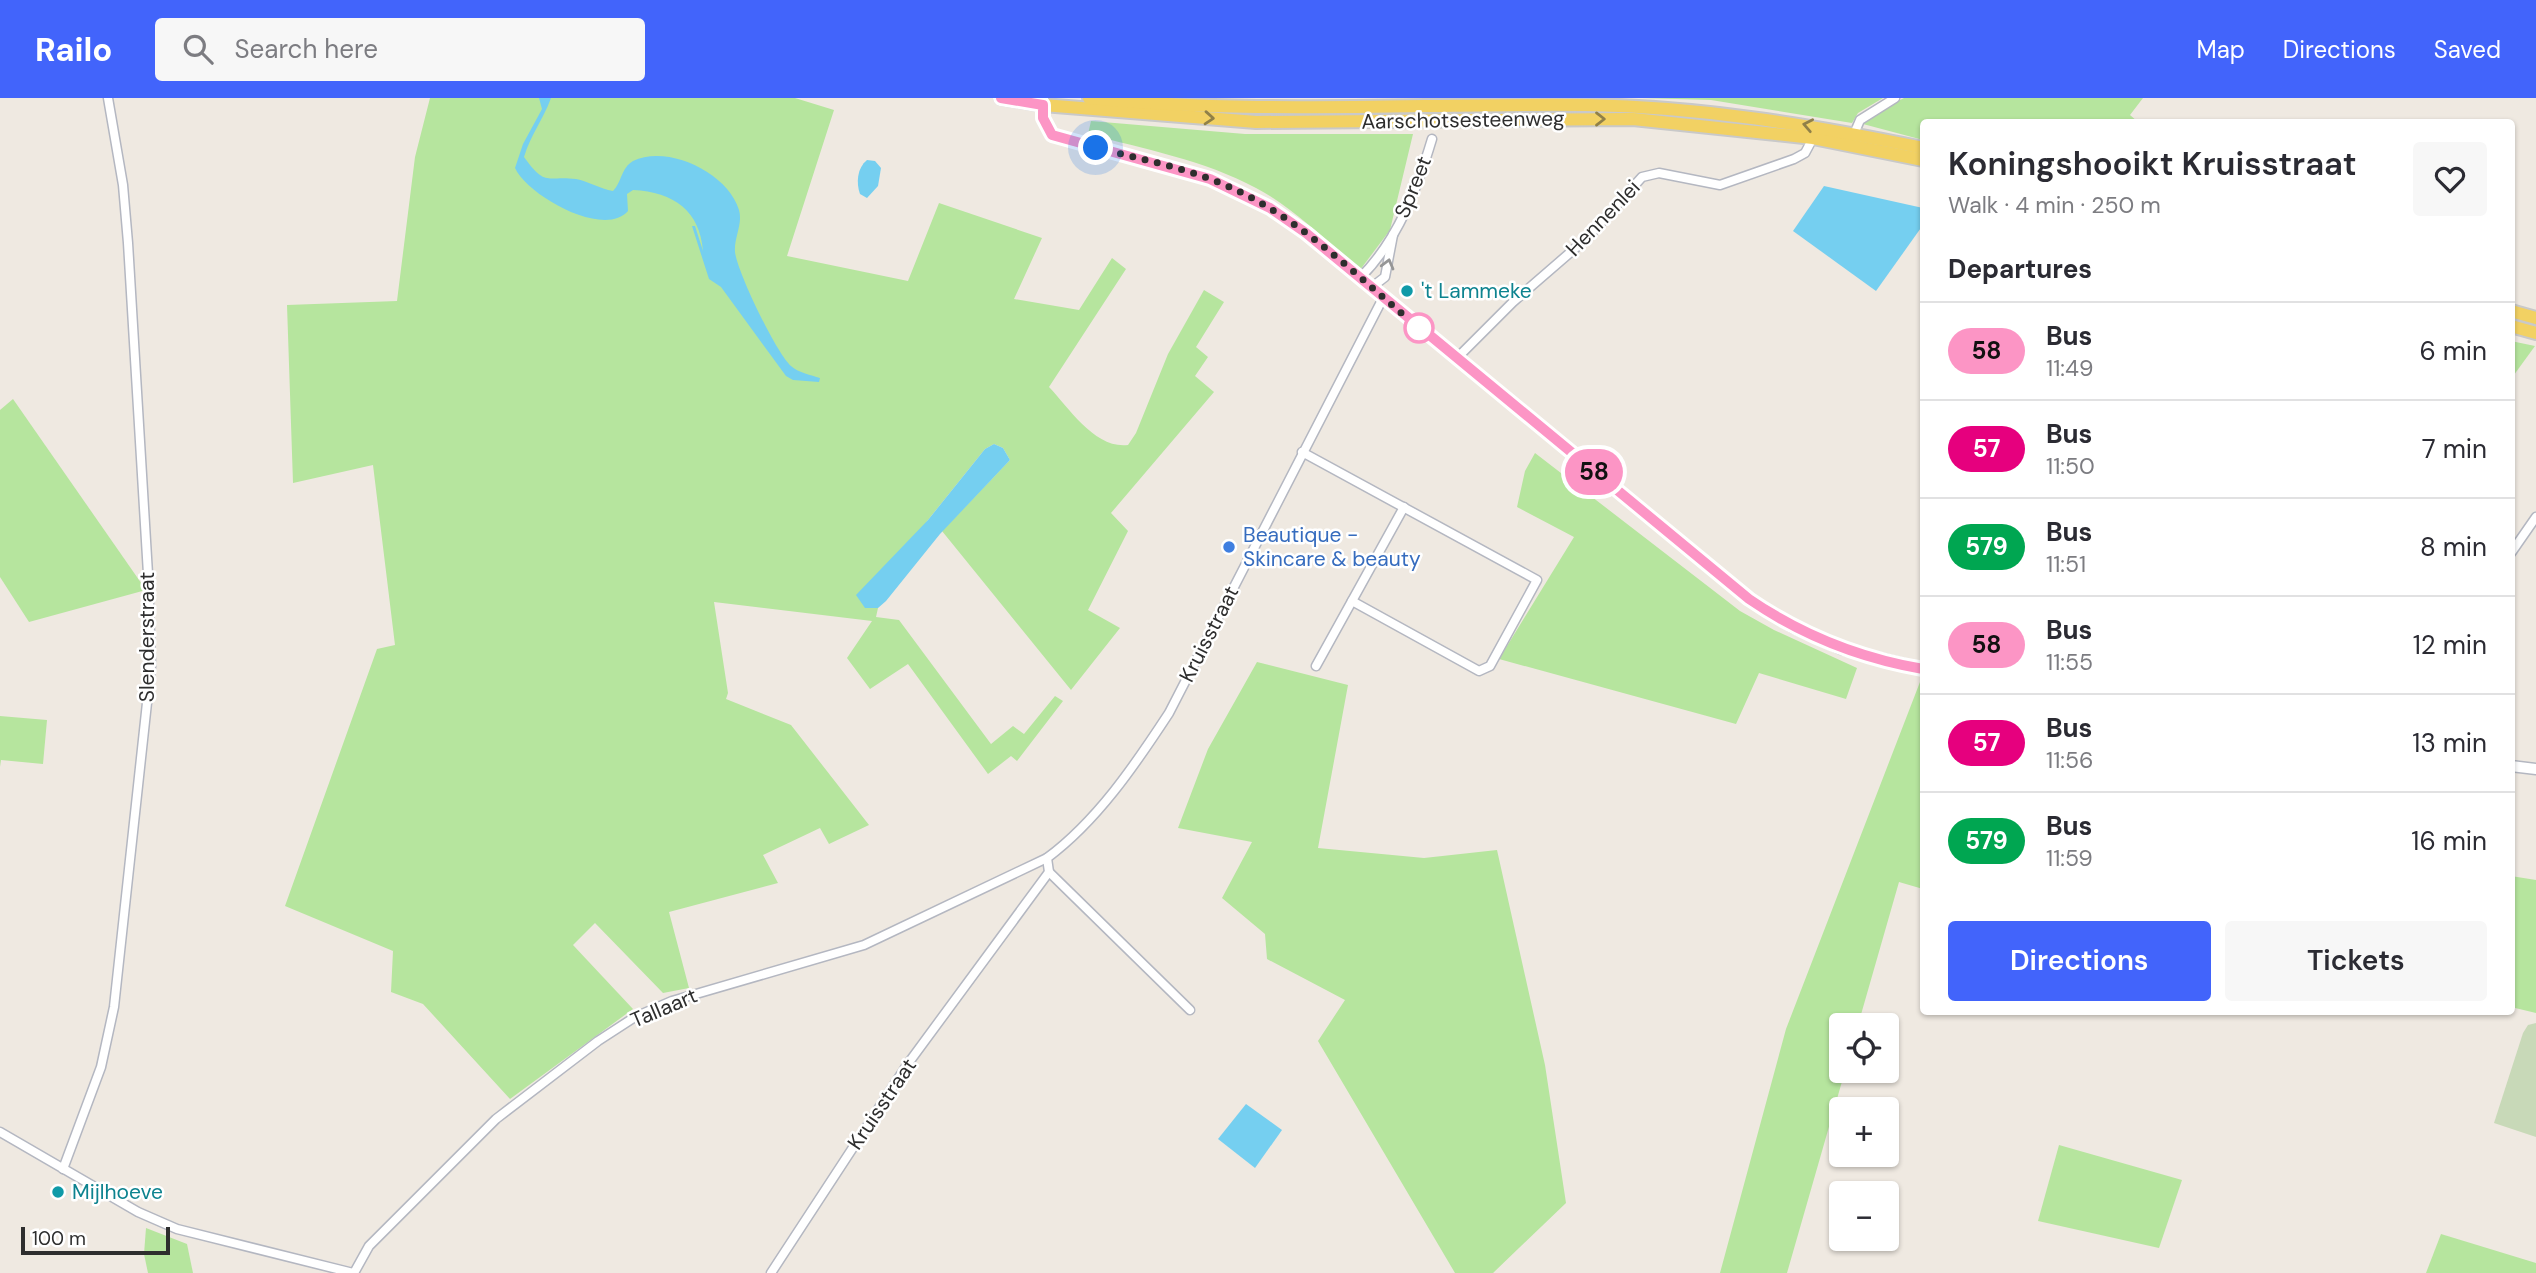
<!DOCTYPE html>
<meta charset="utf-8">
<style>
:root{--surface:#fff;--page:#f7f7f7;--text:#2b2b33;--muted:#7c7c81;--line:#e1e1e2;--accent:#4264fb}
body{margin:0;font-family:"DM Sans",sans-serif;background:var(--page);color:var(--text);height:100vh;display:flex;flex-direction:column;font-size:26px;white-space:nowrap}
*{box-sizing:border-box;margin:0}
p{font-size:23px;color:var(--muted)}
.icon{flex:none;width:38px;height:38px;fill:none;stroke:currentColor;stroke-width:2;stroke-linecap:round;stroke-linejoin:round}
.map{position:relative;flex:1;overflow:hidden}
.sheet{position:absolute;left:1920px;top:21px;width:595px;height:896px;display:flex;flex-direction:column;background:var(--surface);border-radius:7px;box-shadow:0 2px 5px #0004}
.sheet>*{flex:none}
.badge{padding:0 14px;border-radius:23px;font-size:24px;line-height:46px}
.buttons{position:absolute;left:1829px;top:915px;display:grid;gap:14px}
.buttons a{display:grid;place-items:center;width:70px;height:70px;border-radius:7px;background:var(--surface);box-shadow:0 2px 5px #0004;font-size:35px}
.scale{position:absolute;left:21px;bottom:18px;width:149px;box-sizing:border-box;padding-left:7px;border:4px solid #2e2e2e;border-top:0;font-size:19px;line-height:24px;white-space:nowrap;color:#2e2e2e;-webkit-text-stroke:5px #fff;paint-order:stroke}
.you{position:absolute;width:35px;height:35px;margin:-18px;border:5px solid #fff;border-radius:50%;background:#1a73e8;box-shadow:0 0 0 10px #1a73e833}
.map>.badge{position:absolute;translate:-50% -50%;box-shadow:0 0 0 4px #fff}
h2{padding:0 28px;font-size:26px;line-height:63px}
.round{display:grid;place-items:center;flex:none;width:74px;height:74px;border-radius:7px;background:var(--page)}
.head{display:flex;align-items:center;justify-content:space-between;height:119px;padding:0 28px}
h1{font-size:33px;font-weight:600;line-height:52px}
.button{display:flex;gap:14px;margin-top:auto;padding:14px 28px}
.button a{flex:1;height:80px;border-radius:7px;background:var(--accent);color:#fff;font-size:28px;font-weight:600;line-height:80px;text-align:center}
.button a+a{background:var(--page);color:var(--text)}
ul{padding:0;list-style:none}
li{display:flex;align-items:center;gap:21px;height:98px;padding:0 28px;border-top:2px solid var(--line)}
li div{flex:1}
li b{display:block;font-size:26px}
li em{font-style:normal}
li .badge{min-width:77px;font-weight:700;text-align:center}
header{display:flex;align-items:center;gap:42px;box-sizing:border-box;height:98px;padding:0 35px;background:var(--accent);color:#fff}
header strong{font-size:33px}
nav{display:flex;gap:38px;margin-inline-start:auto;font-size:24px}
.search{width:490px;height:63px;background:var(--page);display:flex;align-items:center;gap:18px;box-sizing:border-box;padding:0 24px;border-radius:7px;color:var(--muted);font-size:26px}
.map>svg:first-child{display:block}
</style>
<header>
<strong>Railo</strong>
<div class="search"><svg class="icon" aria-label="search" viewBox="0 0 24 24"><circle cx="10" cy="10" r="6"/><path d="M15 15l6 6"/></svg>Search here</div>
<nav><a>Map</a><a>Directions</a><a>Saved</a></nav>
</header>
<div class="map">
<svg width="2536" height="1175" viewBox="0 0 2536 1175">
<rect width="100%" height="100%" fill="#efe9e1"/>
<g fill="#b6e59e">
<path d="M430,0H795L834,12L787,158L908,183L939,105L1042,140L1014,201L1079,212L1112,160L1126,171L1049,289C1070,311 1095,351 1128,347L1136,335L1168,256L1204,192L1224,204L1196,249L1208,259L1195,278L1214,294L1111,415L1128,433L1088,512L1120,530L1071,592L942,433L1010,362L1003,350L994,346L985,351L928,422L865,510H878L876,519L899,522L991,646L1013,628L1024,636L1055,598L1063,603L1017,663L1011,658L988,676L908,566L870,591L847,560L872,523L714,504L728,595L726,601L791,627L869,727L829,746L820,730L763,757L778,785L669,814L689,890L663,895L595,825L573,847L633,911L510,1001L423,906L391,894L393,853L285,808L377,551L395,547L373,367L293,385L287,207L397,203L415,59Z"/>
<polygon points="1642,0 1883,0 1858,15 1852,25 1711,2"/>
<polygon points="1904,0 2143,0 2130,17 2138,24 1923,24 1923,42 1863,26 1875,15"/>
<path d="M1091,23L1245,36H1413L1390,132L1360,172C1327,144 1294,110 1256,90C1204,62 1144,51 1088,36Z"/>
<polygon points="2511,243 2535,248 2511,281"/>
<polygon points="13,301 146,492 29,524 0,479 0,312"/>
<polygon points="1535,355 1740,513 1774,532 1857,570 1846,601 1759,575 1736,626 1499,561 1574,439 1517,409 1525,373"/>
<polygon points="1257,564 1348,587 1318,750 1424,760 1497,752 1545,967 1566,1105 1493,1175 1455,1175 1318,943 1345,902 1267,861 1265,836 1222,800 1252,744 1178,730 1208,651"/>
<polygon points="1920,584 1923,586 1923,791 1899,784 1858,927 1841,928 1841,973 1845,973 1787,1175 1720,1175 1786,931"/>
<polygon points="0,618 47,622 43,666 1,662 0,669"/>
<polygon points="2511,778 2536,782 2536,915 2511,909"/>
<polygon points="2059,1047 2182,1082 2159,1150 2038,1123"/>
<polygon points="146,1130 187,1146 193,1175 148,1175 144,1156"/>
<polygon points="2441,1136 2536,1165 2536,1175 2426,1175"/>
</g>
<polygon fill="#c8d9b8" points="2536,925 2536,1039 2494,1025 2523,935 2528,927"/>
<g fill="#75cff0">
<path d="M539,0H551C543,22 531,36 524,59C546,90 547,77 576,81C588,83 600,91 613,93C622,84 621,70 633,63C668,46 728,75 739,112C743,126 734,139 735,154C737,173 776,255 791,268C799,275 811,277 820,280L819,284L793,282L786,278L721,189L709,181L692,128H695L703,153C700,113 674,94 633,92L627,96L628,113C604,141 527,97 515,70L523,46L542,11Z"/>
<path d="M867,62L875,63L881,70L878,88L867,100L860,96C856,85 857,70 867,62Z"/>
<polygon points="1824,88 1923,110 1923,127 1876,193 1793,133"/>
<polygon points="994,346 1003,350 1010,362 940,436 886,503 878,510 865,510 856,497 928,422 985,351"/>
<polygon points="1246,1006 1282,1032 1255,1070 1218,1041"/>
</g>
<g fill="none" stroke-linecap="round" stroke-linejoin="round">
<g stroke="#b4b7c1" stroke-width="11">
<g id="minor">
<polyline points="1854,36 1860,22 1895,0"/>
<path d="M1360,180C1398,142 1417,91 1432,41"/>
<polyline points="1372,189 1385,179 1393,137"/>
<polyline points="1456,261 1513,204 1587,140 1642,79 1659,75 1720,87 1794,61 1805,55 1813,40"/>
<polyline points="1302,354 1537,482 1490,568 1479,573 1352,503"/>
<polyline points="2511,455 2536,419"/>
<polyline points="1316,568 1404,409"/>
<polyline points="1049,774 1190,912"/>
<polyline points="0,1034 138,1114 177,1131 353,1175"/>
<polyline points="63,1071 101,969 114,909 151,568 148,476 128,145 123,87 108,0"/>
<polyline points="354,1175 369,1148 496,1021 598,943 635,919 672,903 864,847 1047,760"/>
<path d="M771,1175L907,967L1049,774L1047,760C1097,723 1135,667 1169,615L1383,200"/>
</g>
</g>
<g stroke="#b4b7c1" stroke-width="13">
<g id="tertiary">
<polyline points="1043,0 1043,20 1052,37 1210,81 1270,110 1306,135 1749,501 1793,529 1842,551 1923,571"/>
<polyline points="2511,668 2536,671"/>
</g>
</g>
<g stroke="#c9c9c9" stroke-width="16">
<g id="primary">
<polyline points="1001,0 1043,7 1256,24 1633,21 1813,40 1923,62"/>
<path d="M1089,0C1256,17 1421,5 1587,7C1702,9 1811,27 1923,50"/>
<polyline points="2511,213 2536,220"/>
<polyline points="2511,228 2536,235"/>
</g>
</g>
<use href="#minor" stroke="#fff" stroke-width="8"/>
<use href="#tertiary" stroke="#fff" stroke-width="10"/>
<use href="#primary" stroke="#f2d163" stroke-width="12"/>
</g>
<defs><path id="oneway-chevron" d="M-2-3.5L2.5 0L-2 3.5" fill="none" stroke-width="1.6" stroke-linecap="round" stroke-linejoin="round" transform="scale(1.75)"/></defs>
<g stroke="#908048">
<use href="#oneway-chevron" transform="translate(1209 20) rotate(4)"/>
<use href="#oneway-chevron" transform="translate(1600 21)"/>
<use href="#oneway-chevron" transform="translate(1808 27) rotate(-169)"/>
</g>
<use stroke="#969696" href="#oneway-chevron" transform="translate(1388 166) rotate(-75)"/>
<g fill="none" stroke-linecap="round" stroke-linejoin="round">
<g stroke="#fff" stroke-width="16">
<path id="line" d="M1001,0L1043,7V20L1052,37L1210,81L1270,110L1306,135L1749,501C1803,538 1859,560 1923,571"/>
</g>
<use href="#line" stroke="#fc95c5" stroke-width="10"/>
<path stroke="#2e2e2e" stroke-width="7" stroke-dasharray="0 12.6" d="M1096,50C1142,61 1191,71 1234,91C1304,123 1363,184 1419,230"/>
</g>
<g fill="#0f9aa8" stroke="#fff" stroke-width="2.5">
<circle cx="1407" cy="193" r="7"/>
<circle cx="58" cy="1094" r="7"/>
</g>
<circle fill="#fff" stroke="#fc95c5" stroke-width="3.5" cx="1419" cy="230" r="14"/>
<circle fill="#3f7fe0" stroke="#fff" stroke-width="2.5" cx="1229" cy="449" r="7"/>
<g text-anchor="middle" stroke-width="5" stroke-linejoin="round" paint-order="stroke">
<g font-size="21" fill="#2e2e2e" stroke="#fff">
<text transform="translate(1463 22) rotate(-1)" y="7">Aarschotsesteenweg</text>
<text transform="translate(1413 89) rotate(-68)" y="7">Spreet</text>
<text transform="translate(1603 120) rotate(-46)" y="7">Hennenlei</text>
<text transform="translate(1209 536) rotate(-63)" y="7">Kruisstraat</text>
<text transform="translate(147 539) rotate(-90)" y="7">Slenderstraat</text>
<text transform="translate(664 910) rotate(-23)" y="7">Tallaart</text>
<text transform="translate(882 1006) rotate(-56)" y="7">Kruisstraat</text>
</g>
<g font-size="21" fill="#0d838f" stroke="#fff" text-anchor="start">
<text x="1421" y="200">'t Lammeke</text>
<text x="72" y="1101">Mijlhoeve</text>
</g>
<g font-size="21" fill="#366cbe" stroke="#fff" text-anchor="start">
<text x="1243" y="444">Beautique -<tspan x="1243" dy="24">Skincare &amp; beauty</tspan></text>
</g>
</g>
</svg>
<div class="buttons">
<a><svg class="icon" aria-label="locate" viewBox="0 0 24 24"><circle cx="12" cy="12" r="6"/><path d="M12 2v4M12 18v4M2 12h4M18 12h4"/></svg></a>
<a>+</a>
<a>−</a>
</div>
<div class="scale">100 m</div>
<div class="you" style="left:1096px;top:50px"></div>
<b class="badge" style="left:1594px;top:374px;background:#fc95c5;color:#111">58</b>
<section class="sheet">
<div class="head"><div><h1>Koningshooikt Kruisstraat</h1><p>Walk · 4 min · 250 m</p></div><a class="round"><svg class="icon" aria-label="heart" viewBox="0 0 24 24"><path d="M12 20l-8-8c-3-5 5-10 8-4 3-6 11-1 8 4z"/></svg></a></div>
<h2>Departures</h2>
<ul>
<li><span class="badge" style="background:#fc95c5;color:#111">58</span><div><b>Bus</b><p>11:49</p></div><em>6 min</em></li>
<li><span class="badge" style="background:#e6007e;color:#fff">57</span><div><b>Bus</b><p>11:50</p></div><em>7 min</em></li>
<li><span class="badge" style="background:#00a651;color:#fff">579</span><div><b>Bus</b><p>11:51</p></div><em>8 min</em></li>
<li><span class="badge" style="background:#fc95c5;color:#111">58</span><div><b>Bus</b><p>11:55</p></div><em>12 min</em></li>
<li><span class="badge" style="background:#e6007e;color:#fff">57</span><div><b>Bus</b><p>11:56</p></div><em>13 min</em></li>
<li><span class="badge" style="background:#00a651;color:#fff">579</span><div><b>Bus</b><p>11:59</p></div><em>16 min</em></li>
</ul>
<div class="button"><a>Directions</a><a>Tickets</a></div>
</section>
</div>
